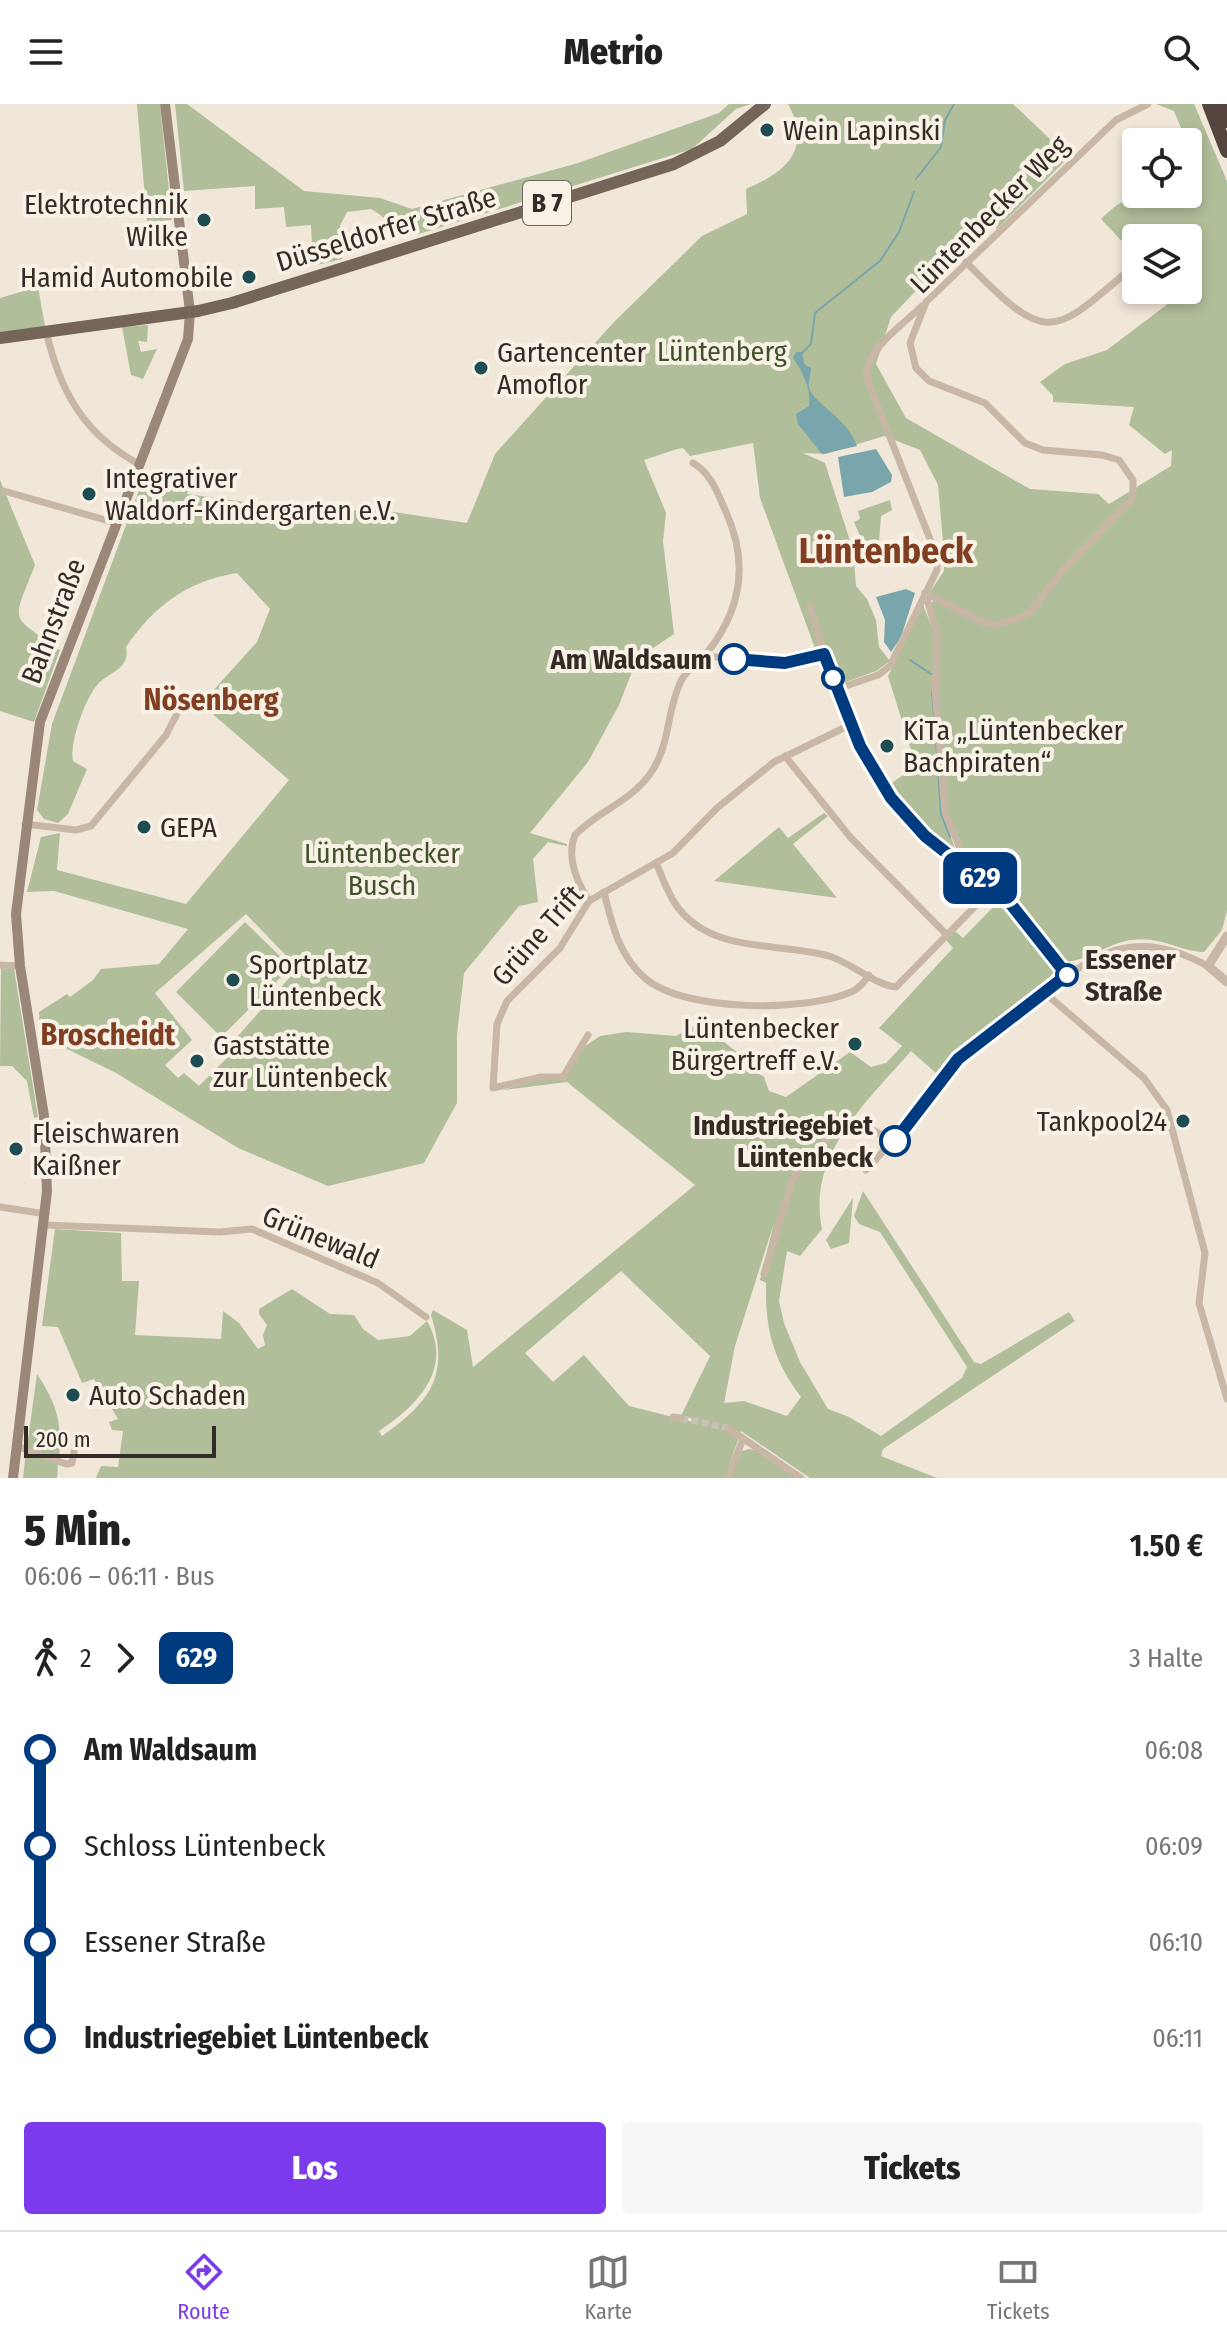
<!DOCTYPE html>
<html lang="de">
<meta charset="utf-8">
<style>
:root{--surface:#fff;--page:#f6f6f6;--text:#222;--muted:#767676;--line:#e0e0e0;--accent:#7c3aed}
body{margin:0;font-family:"Fira Sans Condensed",sans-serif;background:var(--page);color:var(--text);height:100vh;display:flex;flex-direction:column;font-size:30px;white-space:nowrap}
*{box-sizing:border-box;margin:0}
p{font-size:26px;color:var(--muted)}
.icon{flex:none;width:44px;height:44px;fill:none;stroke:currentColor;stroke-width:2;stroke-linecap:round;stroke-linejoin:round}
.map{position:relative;height:1374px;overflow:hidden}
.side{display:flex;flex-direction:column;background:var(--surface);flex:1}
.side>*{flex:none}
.badge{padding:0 16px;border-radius:12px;font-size:28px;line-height:52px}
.tools{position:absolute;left:1122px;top:24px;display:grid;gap:16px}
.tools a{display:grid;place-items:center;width:80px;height:80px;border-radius:8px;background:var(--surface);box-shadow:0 4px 12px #0003;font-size:40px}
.scale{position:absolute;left:24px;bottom:20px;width:192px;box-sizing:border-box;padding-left:8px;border:4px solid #342b26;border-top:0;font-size:22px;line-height:28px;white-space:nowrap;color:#342b26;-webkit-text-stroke:6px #f8f1e5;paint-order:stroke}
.map>.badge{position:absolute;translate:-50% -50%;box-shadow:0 0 0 4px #fff}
.legs{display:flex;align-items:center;gap:12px;height:88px;padding:0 24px;font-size:26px}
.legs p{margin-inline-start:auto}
.head{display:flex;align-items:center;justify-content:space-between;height:136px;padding:0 24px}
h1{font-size:44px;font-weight:800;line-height:60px}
.cta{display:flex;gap:16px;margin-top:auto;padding:16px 24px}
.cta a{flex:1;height:92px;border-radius:8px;background:var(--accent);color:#fff;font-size:32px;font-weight:800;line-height:92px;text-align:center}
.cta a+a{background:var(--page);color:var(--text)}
ul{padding:0 24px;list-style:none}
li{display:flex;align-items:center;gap:28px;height:96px;font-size:30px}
li i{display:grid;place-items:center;width:12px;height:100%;margin:0 10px;background:currentColor}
li i::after{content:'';width:20px;height:20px;margin:-10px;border:6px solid;border-radius:50%;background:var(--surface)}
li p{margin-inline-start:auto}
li:first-child i{background:linear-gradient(#0000 50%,currentColor 0)}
li:last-child i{background:linear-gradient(currentColor 50%,#0000 0)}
header{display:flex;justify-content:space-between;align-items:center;height:104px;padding:0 24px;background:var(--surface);font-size:36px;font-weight:800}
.tabs{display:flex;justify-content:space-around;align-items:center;height:112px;border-top:2px solid var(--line);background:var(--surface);font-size:22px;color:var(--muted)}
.tabs a{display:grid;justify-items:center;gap:4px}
.tabs .current{color:var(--accent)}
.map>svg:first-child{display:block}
</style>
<header><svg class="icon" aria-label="menu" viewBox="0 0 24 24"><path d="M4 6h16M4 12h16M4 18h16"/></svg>Metrio<svg class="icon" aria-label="search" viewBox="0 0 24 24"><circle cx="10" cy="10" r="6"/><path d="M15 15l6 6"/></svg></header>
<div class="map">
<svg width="1227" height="1374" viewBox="0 0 1227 1374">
<rect width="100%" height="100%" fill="#f0e7d9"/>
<g fill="#b0be9a" fill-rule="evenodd">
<polygon points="137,0 160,0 172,116 147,118"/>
<path d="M175,0H187L304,87L380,94L412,105L578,59L719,9L729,0H751L736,5L692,45L419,130C388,135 394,116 371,105L347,108L340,122L342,155L313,162L311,121L286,123L284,103L255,105V82L184,87Z"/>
<path d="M788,0H1013L1069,53L997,125L986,113L891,213L876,260L906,314L1030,385L1098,390L1109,400L1171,362L1172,346L1165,350L1129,321L1134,303L1053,298V292L1040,278L1065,260L1107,246L1169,199L1164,186H1188V134H1136V152L1101,115C1133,84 1145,90 1188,90V66L1197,62L1174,7L1156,0H1194L1227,77V807L1222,826L1204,848C1180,848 1163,832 1131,836C1107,839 1082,861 1060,857L1046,880L969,937L937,970L911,947C866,999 807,1050 822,1125L800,1152L787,1147L779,1197L784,1219L800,1258L828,1305L849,1313L881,1332L962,1274L967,1263L880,1128L859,1120L854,1112L863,1087L974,1258L981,1260L1069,1208L1075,1217L883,1345L881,1352L937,1374H810L741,1327L725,1374H96L101,1362L118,1363L123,1327L112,1326L109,1318L118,1315L94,1275L82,1279L58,1223L42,1222L55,1125L121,1129L122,1177H139L135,1231L221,1235L223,1207L239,1219L258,1245L265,1241L263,1231L267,1221L259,1210V1205L292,1185L330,1210L354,1211L363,1225L378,1236L410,1232L427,1217C454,1265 417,1302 379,1327L382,1332C431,1297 450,1272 431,1211L433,1206L467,1226L473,1263L695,1081L567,978L503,986L541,975L557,976L584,943L600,932L626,928L676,932L696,921L707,925L742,952V959L764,973L769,987L786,993L850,948L871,963L886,959L902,942L879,924L953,844L946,836L955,827L963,834L1001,795L1013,797L969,759L948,711L938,585L941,533L930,499L934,497L930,488L944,467V449L938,381L920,346L884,332L826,350L803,349L825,359L853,446L856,482L867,495L876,516L879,543L890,557L876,567L843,579L838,576L811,506L818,541V546L816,547L760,394L753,339L690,352L683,344L677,345L644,356L666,409L663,437L674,530L637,555L619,601L588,658L530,729L567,740V742L548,738L533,755L538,798L519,802L464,869L457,931V999L424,1059L328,1082L238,1044L116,969L63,943L40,938L39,908L67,890L70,893L93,876L101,865L159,860L188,825L54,787L27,788L41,733L60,729L57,766L186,800L289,676L201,600L257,538L270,505L237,469C187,477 154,502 126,543C131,565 109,568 98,580C85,594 69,640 73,657L87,665L68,710L58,719L44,715L37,706L52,620L145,370L189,382L187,390L309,407L380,406L467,419L495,350L614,218L702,132L747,110L746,85C786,68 813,45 788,0ZM246,810L298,864L230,941L227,954L199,982L184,969L178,974L165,961L192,936L155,889ZM774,1119L760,1176L766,1179C765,1225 773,1256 801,1293L787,1312L744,1297L724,1299L735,1242ZM621,1167L710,1252L681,1312L695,1315L693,1318L629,1302L584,1251L553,1278L525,1249Z"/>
<polygon points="38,183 45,222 0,230 0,194"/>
<polygon points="148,221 147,238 138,237 141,248 157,245 143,275 131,271 122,223"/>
<path d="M0,376L35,461C12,521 8,509 60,546L34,618L0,607Z"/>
<polygon points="890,396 892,406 881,412 879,438 865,443 854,418 860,415 858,407"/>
<polygon points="923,501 935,531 944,713 958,753 920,722 886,683 916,662 888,572"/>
<polygon points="824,709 828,712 793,740 837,794 714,777 779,723 788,734"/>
<polygon points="245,818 291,863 221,933 176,888"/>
<polygon points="1,864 14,865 38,1013 34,1014 27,977 12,962 0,962"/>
<polygon points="853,1094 849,1139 831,1145 826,1136"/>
<path d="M37,1270C58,1302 62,1319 59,1357L27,1343Z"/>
<polygon points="749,1345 754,1346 797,1374 731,1374 742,1347"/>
<polygon points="26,1346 58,1360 57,1374 23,1374"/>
</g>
<g fill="#79a6ac">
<path d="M796,248H802L804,260L811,264C811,271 808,277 809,283C811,298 848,314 857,342L822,350L798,320L796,310L809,302C812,287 802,266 793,254Z"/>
<polygon points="876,345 892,371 891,378 872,388 844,393 838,353"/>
<polygon points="906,485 915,489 901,533 891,548 884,538 885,516 876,493"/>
</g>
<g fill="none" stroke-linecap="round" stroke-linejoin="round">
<g stroke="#79a6ac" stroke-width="2">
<polyline points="916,75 941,43 945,16 954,0"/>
<polyline points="802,249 811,240 815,209 880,157 899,128 914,88"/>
<polyline points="910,556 931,570"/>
<polyline points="932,588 935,621"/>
<polyline points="936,636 941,710 950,733"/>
</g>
<g stroke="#cac1b5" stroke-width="7" stroke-dasharray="7 3.5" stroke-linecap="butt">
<polyline points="1010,799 1053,852"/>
<polyline points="681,1314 728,1324"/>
</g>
<g stroke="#c8b7a5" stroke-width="7">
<path d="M966,158C1049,243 1051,233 1136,160"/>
<path d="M46,226C59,286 84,331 139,360"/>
<polyline points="4,387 116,419"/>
<polyline points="925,489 985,519 996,521 1021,513 1031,507 1062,467 1133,394 1133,376 1119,356 1102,351 1043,346 1025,339 985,299 929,277 916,264 910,239 926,198 1116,16 1148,0"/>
<polyline points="925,489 938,532 935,584 945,708 968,764"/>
<path d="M810,503C835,585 860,669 924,730C950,756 983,774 1010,799"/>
<polyline points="705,552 785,559 824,550"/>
<path d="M837,585L878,571L890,562L937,466V453L866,272C868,243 903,221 922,202"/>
<polyline points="785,652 851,734 947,831"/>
<polyline points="25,720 76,726 91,722 166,631 183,598"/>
<path d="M657,761C663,775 669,793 679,805C715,850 780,838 829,852C852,859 873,880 896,883L993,784"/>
<path d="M604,788C612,821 619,852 646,875C686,908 805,908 851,888C859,885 864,878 869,871"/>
<path d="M589,797C577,778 566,753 575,731C598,707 630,698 650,670C671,641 666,607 681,577C686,566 698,560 706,550C741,507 749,459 726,408C718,390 711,369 693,359"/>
<polyline points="1053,852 1067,871"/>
<polyline points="0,861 20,862"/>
<polyline points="1045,889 1144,974 1167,1006 1205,1149 1199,1199 1227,1295"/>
<polyline points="588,931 563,973 541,973 493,984 497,920 507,897 560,844 589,797 673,749 717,704 774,658 850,621"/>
<path d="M866,1066C900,1032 923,991 956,958C975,938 1001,922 1023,905C1089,855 1126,818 1208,862"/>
<polyline points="0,1103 46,1110"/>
<polyline points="45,1121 220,1128 252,1125 378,1179 426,1213"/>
<polyline points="764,1170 792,1077 806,1055 850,1015 895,1037"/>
<polyline points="673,1313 681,1314"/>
<polyline points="728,1324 801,1374"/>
<polyline points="17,1342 66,1360 72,1359 74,1348"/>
<polyline points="728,1374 743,1335"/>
</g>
<polyline stroke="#c8b7a5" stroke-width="9" points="1227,832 1208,862 1227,878"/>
<polyline stroke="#9b8777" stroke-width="10" points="13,1374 47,1087 44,1012 20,862 16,810 40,618 188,235 190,208 165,0"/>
<polyline stroke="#756458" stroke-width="12" points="0,234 198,207 232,199 674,60 720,37 765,0"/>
<g stroke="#54463e" stroke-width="14">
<polyline points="1209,0 1227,47"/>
<polyline points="1220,0 1227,17"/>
</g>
</g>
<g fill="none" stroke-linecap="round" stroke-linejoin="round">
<g stroke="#fff" stroke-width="18">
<polyline id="line-1" points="734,555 785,559 824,550 860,642 891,694 925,732 1010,799 1067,871 958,955 895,1037"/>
</g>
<use href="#line-1" stroke="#003b80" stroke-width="12"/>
</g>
<g fill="#1e4c53" stroke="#f8f1e5" stroke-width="3">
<circle cx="767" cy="26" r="8"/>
<circle cx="204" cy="116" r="8"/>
<circle cx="249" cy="173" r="8"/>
<circle cx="481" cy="264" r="8"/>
<circle cx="89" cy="390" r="8"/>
<circle cx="887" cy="642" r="8"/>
<circle cx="144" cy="723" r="8"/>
<circle cx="233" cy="876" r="8"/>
<circle cx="855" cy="940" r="8"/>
<circle cx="197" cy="957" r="8"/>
<circle cx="1183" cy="1017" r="8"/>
<circle cx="16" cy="1045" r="8"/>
<circle cx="73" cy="1291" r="8"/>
</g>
<g fill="#fff" stroke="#003b80" stroke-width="4">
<circle cx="734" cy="555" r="14"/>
<circle cx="833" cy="574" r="10"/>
<circle cx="1067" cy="871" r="10"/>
<circle cx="895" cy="1037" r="14"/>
</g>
<g text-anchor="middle" stroke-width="8" stroke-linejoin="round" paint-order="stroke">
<rect fill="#f8f1e5" stroke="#6f665f" stroke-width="2" x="523" y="77" width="48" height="44" rx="6"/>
<g font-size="26" font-weight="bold" fill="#342b26">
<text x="547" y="108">B 7</text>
</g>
<g font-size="28" fill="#342b26" stroke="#f8f1e5" text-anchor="start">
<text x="783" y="36">Wein Lapinski</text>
<text x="188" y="110" text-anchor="end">Elektrotechnik<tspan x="188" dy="32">Wilke</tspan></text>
<text x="233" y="183" text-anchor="end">Hamid Automobile</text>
<text x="497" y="258">Gartencenter<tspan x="497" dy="32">Amoflor</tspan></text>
<text x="105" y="384">Integrativer<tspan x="105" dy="32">Waldorf-Kindergarten e.V.</tspan></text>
<text x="903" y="636">KiTa „Lüntenbecker<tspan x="903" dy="32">Bachpiraten“</tspan></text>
<text x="160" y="733">GEPA</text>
<text x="249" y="870">Sportplatz<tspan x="249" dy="32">Lüntenbeck</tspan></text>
<text x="839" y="934" text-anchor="end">Lüntenbecker<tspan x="839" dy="32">Bürgertreff e.V.</tspan></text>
<text x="213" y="951">Gaststätte<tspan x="213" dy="32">zur Lüntenbeck</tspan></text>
<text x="1167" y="1027" text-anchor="end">Tankpool24</text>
<text x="32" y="1039">Fleischwaren<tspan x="32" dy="32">Kaißner</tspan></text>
<text x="89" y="1301">Auto Schaden</text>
</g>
<g font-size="28" fill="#342b26" stroke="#f8f1e5">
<text transform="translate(989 110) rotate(-45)" y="10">Lüntenbecker Weg</text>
<text transform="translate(386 125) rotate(-17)" y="10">Düsseldorfer Straße</text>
<text transform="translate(53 517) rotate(-69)" y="10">Bahnstraße</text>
<text transform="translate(537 831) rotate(-49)" y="10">Grüne Trift</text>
<text transform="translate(321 1133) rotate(22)" y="10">Grünewald</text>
</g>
<g font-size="28" fill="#41512b" stroke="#f8f1e5">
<text x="722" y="257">Lüntenberg</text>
<text x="382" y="759">Lüntenbecker<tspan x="382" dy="32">Busch</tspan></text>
</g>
<g font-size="28" font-weight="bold" fill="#342b26" stroke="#f8f1e5" text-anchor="end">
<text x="712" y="565">Am Waldsaum</text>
<text x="1085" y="865" text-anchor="start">Essener<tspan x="1085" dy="32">Straße</tspan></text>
<text x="873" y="1031">Industriegebiet<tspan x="873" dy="32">Lüntenbeck</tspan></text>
</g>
<g font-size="30" font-weight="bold" fill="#803f22" stroke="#f8f1e5">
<text x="211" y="606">Nösenberg</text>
<text x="108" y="941">Broscheidt</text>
</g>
<g font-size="36" font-weight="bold" fill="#803f22" stroke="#f8f1e5">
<text x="886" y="459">Lüntenbeck</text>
</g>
</g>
</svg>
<div class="tools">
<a><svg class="icon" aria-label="locate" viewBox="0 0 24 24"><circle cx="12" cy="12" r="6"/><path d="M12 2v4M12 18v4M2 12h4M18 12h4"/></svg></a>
<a><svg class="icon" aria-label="layers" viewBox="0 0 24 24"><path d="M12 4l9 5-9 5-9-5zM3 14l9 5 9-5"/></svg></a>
</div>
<div class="scale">200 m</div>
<b class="badge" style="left:980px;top:774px;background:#003b80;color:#fff">629</b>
</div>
<section class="side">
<div class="head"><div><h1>5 Min.</h1><p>06:06 – 06:11 · Bus</p></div><b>1.50 €</b></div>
<div class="legs"><svg class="icon" aria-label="walk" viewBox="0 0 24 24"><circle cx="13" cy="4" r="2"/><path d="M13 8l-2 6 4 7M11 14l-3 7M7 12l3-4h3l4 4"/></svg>2<svg class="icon" aria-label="forward" viewBox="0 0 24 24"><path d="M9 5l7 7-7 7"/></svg><b class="badge" style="background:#003b80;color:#fff">629</b><p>3 Halte</p></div>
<ul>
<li><i style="color:#003b80"></i><b>Am Waldsaum</b><p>06:08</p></li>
<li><i style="color:#003b80"></i><span>Schloss Lüntenbeck</span><p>06:09</p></li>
<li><i style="color:#003b80"></i><span>Essener Straße</span><p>06:10</p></li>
<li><i style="color:#003b80"></i><b>Industriegebiet Lüntenbeck</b><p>06:11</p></li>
</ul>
<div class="cta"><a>Los</a><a>Tickets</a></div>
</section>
<nav class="tabs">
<a class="current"><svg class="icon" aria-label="directions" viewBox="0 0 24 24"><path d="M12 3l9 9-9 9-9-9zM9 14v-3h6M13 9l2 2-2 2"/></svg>Route</a>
<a><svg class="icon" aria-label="map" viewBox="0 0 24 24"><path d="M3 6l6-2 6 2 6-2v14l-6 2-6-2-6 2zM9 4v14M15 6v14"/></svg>Karte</a>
<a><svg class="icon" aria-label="tickets" viewBox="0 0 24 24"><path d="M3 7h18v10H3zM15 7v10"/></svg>Tickets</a>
</nav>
